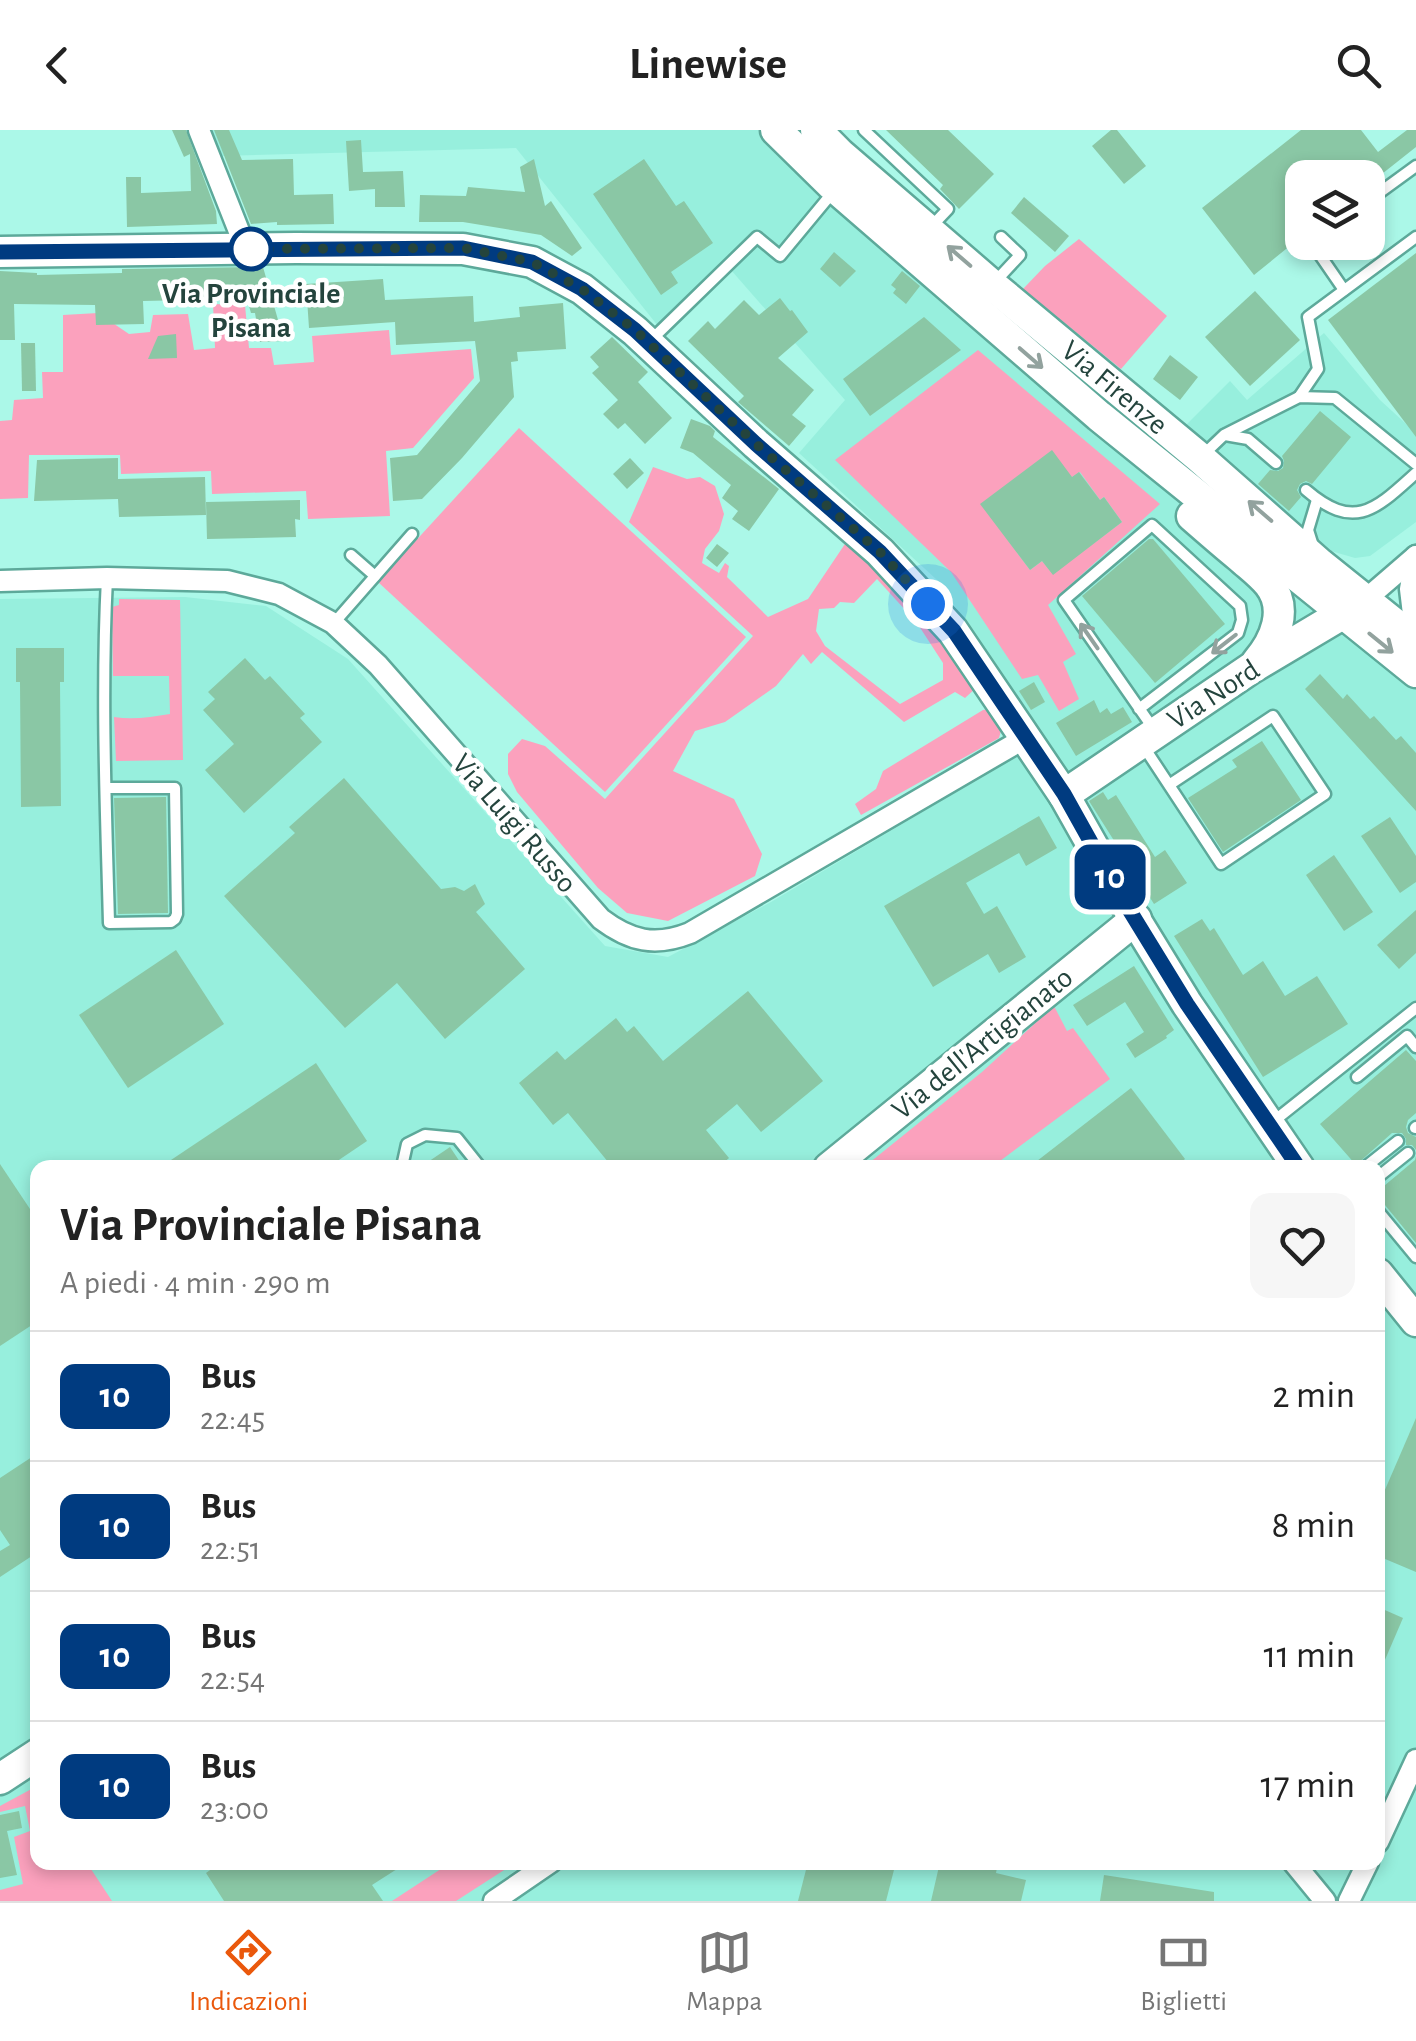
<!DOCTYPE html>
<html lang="it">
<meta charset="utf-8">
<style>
:root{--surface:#fff;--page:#f6f6f6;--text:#222;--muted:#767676;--line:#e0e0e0;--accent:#ea580c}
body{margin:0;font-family:"Alegreya Sans",sans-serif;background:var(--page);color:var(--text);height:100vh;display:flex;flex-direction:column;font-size:38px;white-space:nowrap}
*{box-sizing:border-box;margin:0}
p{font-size:32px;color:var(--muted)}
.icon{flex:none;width:55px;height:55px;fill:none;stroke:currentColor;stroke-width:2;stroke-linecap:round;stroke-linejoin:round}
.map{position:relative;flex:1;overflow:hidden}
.side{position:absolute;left:30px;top:1030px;width:1355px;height:710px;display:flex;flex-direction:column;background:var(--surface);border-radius:20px;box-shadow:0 5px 15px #0003}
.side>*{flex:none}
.badge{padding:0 20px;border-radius:15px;font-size:35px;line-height:65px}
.tools{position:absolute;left:1285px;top:30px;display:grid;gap:20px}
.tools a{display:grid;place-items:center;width:100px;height:100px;border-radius:20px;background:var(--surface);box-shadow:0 5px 15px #0003;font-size:50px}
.you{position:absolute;width:50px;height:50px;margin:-25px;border:8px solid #fff;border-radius:50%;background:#1a73e8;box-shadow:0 0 0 15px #1a73e833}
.map>.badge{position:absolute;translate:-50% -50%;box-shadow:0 0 0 5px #fff}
.round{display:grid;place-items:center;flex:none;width:105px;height:105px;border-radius:20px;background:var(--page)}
.summary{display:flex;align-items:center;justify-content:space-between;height:170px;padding:0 30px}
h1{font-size:48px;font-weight:700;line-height:75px}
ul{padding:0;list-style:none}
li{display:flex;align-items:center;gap:30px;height:130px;padding:0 30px;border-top:2px solid var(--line)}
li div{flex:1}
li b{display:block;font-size:38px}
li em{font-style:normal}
li .badge{min-width:110px;font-weight:700;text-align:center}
header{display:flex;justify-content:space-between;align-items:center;height:130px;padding:0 30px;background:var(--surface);font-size:45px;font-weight:700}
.dock{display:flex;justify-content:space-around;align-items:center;height:140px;border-top:2px solid var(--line);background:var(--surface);font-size:28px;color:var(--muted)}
.dock a{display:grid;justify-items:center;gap:5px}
.dock .on{color:var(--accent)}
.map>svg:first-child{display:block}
</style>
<header><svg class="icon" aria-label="back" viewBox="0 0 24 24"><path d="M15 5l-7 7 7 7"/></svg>Linewise<svg class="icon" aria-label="search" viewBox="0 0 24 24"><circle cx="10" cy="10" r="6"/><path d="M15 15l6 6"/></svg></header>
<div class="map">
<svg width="1416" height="1771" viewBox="0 0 1416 1771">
<rect width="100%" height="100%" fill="#abf8e8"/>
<g fill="#97efdd" fill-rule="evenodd">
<path d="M209,0H758L824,71L1416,556V1771H0V469L185,467L266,476L348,529L605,816L668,827L771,772L1045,609L937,450L799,323L845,270L731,140L662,201L516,18L220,26ZM38,1038H1378V1732H38Z"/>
<polygon points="1324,203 1380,270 1416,303 1416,392 1370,426 1355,428 1331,421 1185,296 1230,251 1247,270"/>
</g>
<g fill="#fba1bd" fill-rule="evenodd">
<polygon points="1079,109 1167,186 1121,239 1023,159 1045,136"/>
<polygon points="213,174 245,175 249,218 271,218 274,235 314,232 312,206 389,200 391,225 471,219 474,248 413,318 386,321 390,386 308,389 306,361 212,364 211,341 121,344 120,325 29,325 28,368 0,369 0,291 12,290 14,270 43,268 42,242 63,242 63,185 98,183 129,204 150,202 153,185 188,184 194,220 215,218"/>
<path d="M978,220L1160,374L1048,475L1076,524L1063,532L1079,569L1059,581L1038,545L1022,549L951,442L835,330ZM1080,342L1100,370L1104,367L1122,392L1053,444L1042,431L1030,440L981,374L1072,347Z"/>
<polygon points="519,298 746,507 605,662 378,452"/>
<path d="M653,337L687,349L700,347L715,356L724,384L719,401L705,419L702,433L719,443L725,433L729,436L727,447L768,487L808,469L849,408L879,444L927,483L977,557L965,568L955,562L904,592L822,522L811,534L803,524L776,556L725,592L695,601L673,641L734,669L762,724L755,746L668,791L627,783L598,758L517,662L508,644V624L522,609L545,616L605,669L753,506L629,392ZM877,449L917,493L943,533V550L900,574L825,516L816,501L819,479L834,478L840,472L854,473Z"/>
<path d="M119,469L180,470L183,630L116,631L114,587C133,590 151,587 170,584L169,546H113L112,477L119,475Z"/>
<polygon points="989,579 1002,597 999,608 861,685 855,674 876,659 883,641 983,580"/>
<polygon points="1054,876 1067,901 1073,898 1110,949 992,1037 864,1037 982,942"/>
<polygon points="37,1656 38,1732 87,1733 112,1771 0,1771 0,1760 23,1754 14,1707 30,1701 25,1676 0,1682 0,1676"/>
<polygon points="450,1733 515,1733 456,1771 392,1771"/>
</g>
<g fill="#8ac7a5">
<polygon points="172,0 186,0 216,81 217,94 127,97 126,47 141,47 141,63 191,61 190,24 184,27"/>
<polygon points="214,0 229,0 242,30 293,29 294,65 333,64 334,94 277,95 277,92 251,94"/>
<polygon points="886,0 948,0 994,44 959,79 940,59 943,55"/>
<polygon points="1111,0 1117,0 1146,36 1124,54 1092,16"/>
<polygon points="1301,0 1361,0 1378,22 1407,0 1416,0 1416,17 1368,55 1368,48 1302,48 1302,106 1254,145 1202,78"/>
<polygon points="361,10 363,42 403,41 405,77 375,77 375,59 349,61 346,11"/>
<polygon points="534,29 545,76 551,71 582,118 572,126 541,105 463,92 419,92 420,65 466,66 468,57 525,62 520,37"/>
<polygon points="644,29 676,76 684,71 713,113 671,142 678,153 661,165 593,64"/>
<polygon points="1024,67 1069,106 1055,122 1011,83"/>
<polygon points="834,122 856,141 840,157 820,139"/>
<polygon points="1416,123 1416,307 1328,190"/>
<polygon points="260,137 263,137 284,211 260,212 255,183 251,183 247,169 232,169 143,171 144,194 96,195 95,175 14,174 15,210 0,210 0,141 37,143 37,145 122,143 122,139"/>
<polygon points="902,141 920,156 906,174 893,163 896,159 891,155"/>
<polygon points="383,149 385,170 473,166 474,192 520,187 519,177 563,173 566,219 517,222 518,231 511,232 514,267 462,328 422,369 393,371 390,328 417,325 480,251 475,211 396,215 395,192 309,198 306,154"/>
<polygon points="1255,161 1300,210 1250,256 1205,207"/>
<polygon points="780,168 790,181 792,180 808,202 778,228 814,260 792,285 806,296 789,316 738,272 744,266 688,211 708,191 715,199 744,170 759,185"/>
<polygon points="924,187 961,220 870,286 843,249"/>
<polygon points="176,204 177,228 148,229 158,206"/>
<polygon points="612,207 648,242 638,252 672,288 645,314 625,293 618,299 603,284 618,270 592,243 599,237 590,227"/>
<polygon points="21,213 35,213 36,261 22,261"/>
<polygon points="1170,225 1198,247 1180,270 1153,249"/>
<polygon points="1320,281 1351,307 1312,354 1306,351 1300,354 1297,360 1301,367 1289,381 1258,354 1270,340 1278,341 1283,338 1284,331 1282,326"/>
<polygon points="691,289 710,296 715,301 713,307 779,359 749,401 732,389 738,381 722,368 731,355 693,323 680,318"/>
<polygon points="1052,320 1072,347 1079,342 1100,370 1104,367 1122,392 1053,445 1042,431 1030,440 980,374"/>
<polygon points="118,328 118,349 205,347 206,385 119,387 118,369 34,371 37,330"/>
<polygon points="630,328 644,343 627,359 613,344"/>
<polygon points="300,370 300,390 295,389 296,407 207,409 206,372"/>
<polygon points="1149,409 1153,409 1225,494 1155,553 1082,466"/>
<polygon points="717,414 729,423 717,437 706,428"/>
<polygon points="16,518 64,518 64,552 60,552 61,676 21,677 20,552 16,552"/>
<polygon points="245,528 265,550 270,546 305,584 300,588 322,612 244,683 205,640 234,614 203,580 215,569 208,562"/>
<polygon points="1320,544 1343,569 1347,564 1370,589 1374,586 1396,610 1401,606 1416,623 1416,681 1305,559"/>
<polygon points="1034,552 1045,572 1031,580 1019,561"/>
<polygon points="1094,570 1100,583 1107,578 1111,584 1123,577 1132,592 1076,626 1056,593"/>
<polygon points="1262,611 1301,670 1223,722 1188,668 1237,637 1232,630"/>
<polygon points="344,648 441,759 455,757 464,761 475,754 485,774 476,782 525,839 445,909 397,853 345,898 224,766 295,703 289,697"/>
<polygon points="1103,662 1108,670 1116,665 1155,727 1165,720 1187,753 1154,774 1089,671"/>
<polygon points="166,667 168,783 118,784 114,668"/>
<polygon points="1039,686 1057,718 1026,736 1019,723 966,753 984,784 997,776 1026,827 999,843 988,824 933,857 884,776"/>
<polygon points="1390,687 1416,726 1416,752 1400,763 1361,706"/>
<polygon points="1334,725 1373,782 1344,801 1306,745"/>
<polygon points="1416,780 1416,823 1399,839 1377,815"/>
<polygon points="1202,789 1210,801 1214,798 1243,845 1263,831 1285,866 1317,846 1348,894 1263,947 1174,806"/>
<polygon points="176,820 224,894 128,958 79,885"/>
<polygon points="1134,836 1174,900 1166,906 1167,908 1135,928 1126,914 1144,902 1125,872 1087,896 1073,875"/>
<polygon points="748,861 823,951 761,1002 737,974 706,1000 729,1028 718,1038 613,1038 568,983 553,995 519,953 557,921 565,930 616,888 627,902 634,896 663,931"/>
<polygon points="1406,920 1416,931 1416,983 1408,990 1406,997 1408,1003 1416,1007 1416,1020 1412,1015 1406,1015 1406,1009 1402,1003 1392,1003 1356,1035 1320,994"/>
<polygon points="316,933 367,1011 327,1038 159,1038"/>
<polygon points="1131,958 1185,1029 1174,1038 1028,1038"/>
<polygon points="450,1017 464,1038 419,1038"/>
<polygon points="1416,1026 1416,1113 1385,1075 1378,1072 1378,1061 1415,1030"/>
<polygon points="0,1034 38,1091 38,1191 0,1216"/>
<polygon points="1416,1288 1416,1442 1378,1426 1378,1376"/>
<polygon points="38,1323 38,1422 0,1447 0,1421 10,1415 0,1400 0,1348"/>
<polygon points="1378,1477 1403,1488 1378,1546"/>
<polygon points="19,1681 22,1698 7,1701 17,1745 0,1748 0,1685"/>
<polygon points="221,1732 408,1732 372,1755 383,1771 224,1771 206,1743"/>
<polygon points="808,1732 896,1732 886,1771 798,1771"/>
<polygon points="940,1732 998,1732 996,1743 1026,1750 1021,1771 931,1771"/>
<polygon points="1104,1745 1214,1762 1214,1771 1100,1771"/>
</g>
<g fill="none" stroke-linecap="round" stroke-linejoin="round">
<g stroke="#5da99a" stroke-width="15">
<g id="lane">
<polyline points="864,0 948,79 929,99"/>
<polyline points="1368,71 1416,36"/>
<polyline points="1311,112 1344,160"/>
<polyline points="993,154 1020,125 1001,107"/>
<polyline points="649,212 757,107 780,126 833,62"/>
<polyline points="1299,267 1318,239 1308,187 1416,107"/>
<polyline points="1225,305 1248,309 1276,333"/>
<polyline points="1203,325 1224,305 1299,267 1335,268 1416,334"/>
<path d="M1306,360C1355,402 1376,379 1416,343"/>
<polyline points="1313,416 1308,400 1317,370"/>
<polyline points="351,425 375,446"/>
<polyline points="334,493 412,404"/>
<polyline points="1139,579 1238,503 1242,490 1240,476 1152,395 1064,470 1155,601"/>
<polyline points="1144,617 1221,734 1325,664 1273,586 1169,655"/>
<path d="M106,658H175L177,784L175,789L171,792L109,793C106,679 101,563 107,448"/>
<polyline points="1357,947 1407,906 1416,917"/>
<polyline points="1274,991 1416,878"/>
<polyline points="1415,998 1416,997"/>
<polyline points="400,1038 403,1032 407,1014 425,1005 457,1008 481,1038"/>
<polyline points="1364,1038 1398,1011"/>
<polyline points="1378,1047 1408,1023"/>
<polyline points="1378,1081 1416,1127"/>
</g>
</g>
<g stroke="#5da99a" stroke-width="25">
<g id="street">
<polyline points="199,0 246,119"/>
<polyline points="1416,426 1410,459 1416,509"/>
<path d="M0,451L107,448L227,451L279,464L333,493L378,535L601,789C630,811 655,817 690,803L1025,608"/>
<polyline points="1365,470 1416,426"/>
<polyline points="1378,1712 1416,1630"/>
<polyline points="1293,1732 1325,1771"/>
<polyline points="494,1771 551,1732"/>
<polyline points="1349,1771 1368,1732"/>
</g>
</g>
<g stroke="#5da99a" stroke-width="35">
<g id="secondary">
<polyline points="776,0 832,55 1099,286 1416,542"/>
<polyline points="816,0 840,24 992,155 1200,328 1320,434 1416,511"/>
<polyline points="0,122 296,118 463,119 532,132 582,159 635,201 756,314 880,422 953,501 1064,665 1122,768 1187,874 1299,1038"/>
<path d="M1192,386C1208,400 1224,414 1240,427C1250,436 1261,444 1269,454C1289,479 1275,511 1257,532"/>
<polyline points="1064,665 1250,539 1359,474"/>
<polyline points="829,1038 1136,789"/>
<polyline points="1378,1144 1416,1191"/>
<polyline points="0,1649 38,1624"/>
</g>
</g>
<use href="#lane" stroke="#fff" stroke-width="10"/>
<use href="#street" stroke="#fff" stroke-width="20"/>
<use href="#secondary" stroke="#fff" stroke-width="30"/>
</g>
<defs><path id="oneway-shaft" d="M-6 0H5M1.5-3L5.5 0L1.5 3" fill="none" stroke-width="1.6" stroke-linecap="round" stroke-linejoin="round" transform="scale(2.5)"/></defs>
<g stroke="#92a29e">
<use href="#oneway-shaft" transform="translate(959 126) rotate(-139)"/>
<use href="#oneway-shaft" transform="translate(1031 228) rotate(41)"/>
<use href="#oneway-shaft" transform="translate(1260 381) rotate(-139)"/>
<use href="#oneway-shaft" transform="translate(1089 506) rotate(-125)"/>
<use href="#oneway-shaft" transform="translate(1381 513) rotate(39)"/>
<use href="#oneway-shaft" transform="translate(1224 514) rotate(142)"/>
</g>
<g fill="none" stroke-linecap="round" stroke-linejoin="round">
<g stroke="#fff" stroke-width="22">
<polyline id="line" points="0,122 463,118 532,132 582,159 635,200 756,314 880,422 954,501 1064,664 1122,768 1187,874 1299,1038"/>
</g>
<use href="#line" stroke="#003b80" stroke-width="15"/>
<polyline stroke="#24443d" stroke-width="10" stroke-dasharray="0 18" points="251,119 463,118 532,132 582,159 635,200 756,314 880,422 928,474"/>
</g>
<circle fill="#fff" stroke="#003b80" stroke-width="5" cx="251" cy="119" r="20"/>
<g text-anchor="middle" stroke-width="9" stroke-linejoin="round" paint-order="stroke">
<g font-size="30" font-weight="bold" fill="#24443d" stroke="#fff">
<text x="251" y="173">Via Provinciale<tspan x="251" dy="34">Pisana</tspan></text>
</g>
<g font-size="30" fill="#24443d" stroke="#fff">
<text transform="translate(1115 257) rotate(40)" y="10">Via Firenze</text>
<text transform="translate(1213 564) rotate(-33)" y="10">Via Nord</text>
<text transform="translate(515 693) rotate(49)" y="10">Via Luigi Russo</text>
<text transform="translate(982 913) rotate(-39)" y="10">Via dell'Artigianato</text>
</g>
</g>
</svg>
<div class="tools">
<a><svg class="icon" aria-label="layers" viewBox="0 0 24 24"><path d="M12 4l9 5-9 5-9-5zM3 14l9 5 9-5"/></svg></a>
</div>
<div class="you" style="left:928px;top:474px"></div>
<b class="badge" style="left:1110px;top:747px;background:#003b80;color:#fff">10</b>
<section class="side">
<div class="summary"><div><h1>Via Provinciale Pisana</h1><p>A piedi · 4 min · 290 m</p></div><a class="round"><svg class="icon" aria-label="heart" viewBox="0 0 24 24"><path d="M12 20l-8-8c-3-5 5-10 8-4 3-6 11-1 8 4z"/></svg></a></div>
<ul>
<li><span class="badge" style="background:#003b80;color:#fff">10</span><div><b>Bus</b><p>22:45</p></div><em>2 min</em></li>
<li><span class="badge" style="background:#003b80;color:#fff">10</span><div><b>Bus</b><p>22:51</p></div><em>8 min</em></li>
<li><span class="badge" style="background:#003b80;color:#fff">10</span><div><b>Bus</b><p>22:54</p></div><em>11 min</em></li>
<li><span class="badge" style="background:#003b80;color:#fff">10</span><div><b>Bus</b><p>23:00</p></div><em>17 min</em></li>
</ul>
</section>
</div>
<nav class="dock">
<a class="on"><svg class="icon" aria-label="directions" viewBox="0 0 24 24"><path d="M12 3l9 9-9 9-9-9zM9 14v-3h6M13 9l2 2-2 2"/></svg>Indicazioni</a>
<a><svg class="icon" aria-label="map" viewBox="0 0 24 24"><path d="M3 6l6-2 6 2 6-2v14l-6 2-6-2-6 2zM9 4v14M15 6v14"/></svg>Mappa</a>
<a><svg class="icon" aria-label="tickets" viewBox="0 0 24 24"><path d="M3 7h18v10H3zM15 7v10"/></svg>Biglietti</a>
</nav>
